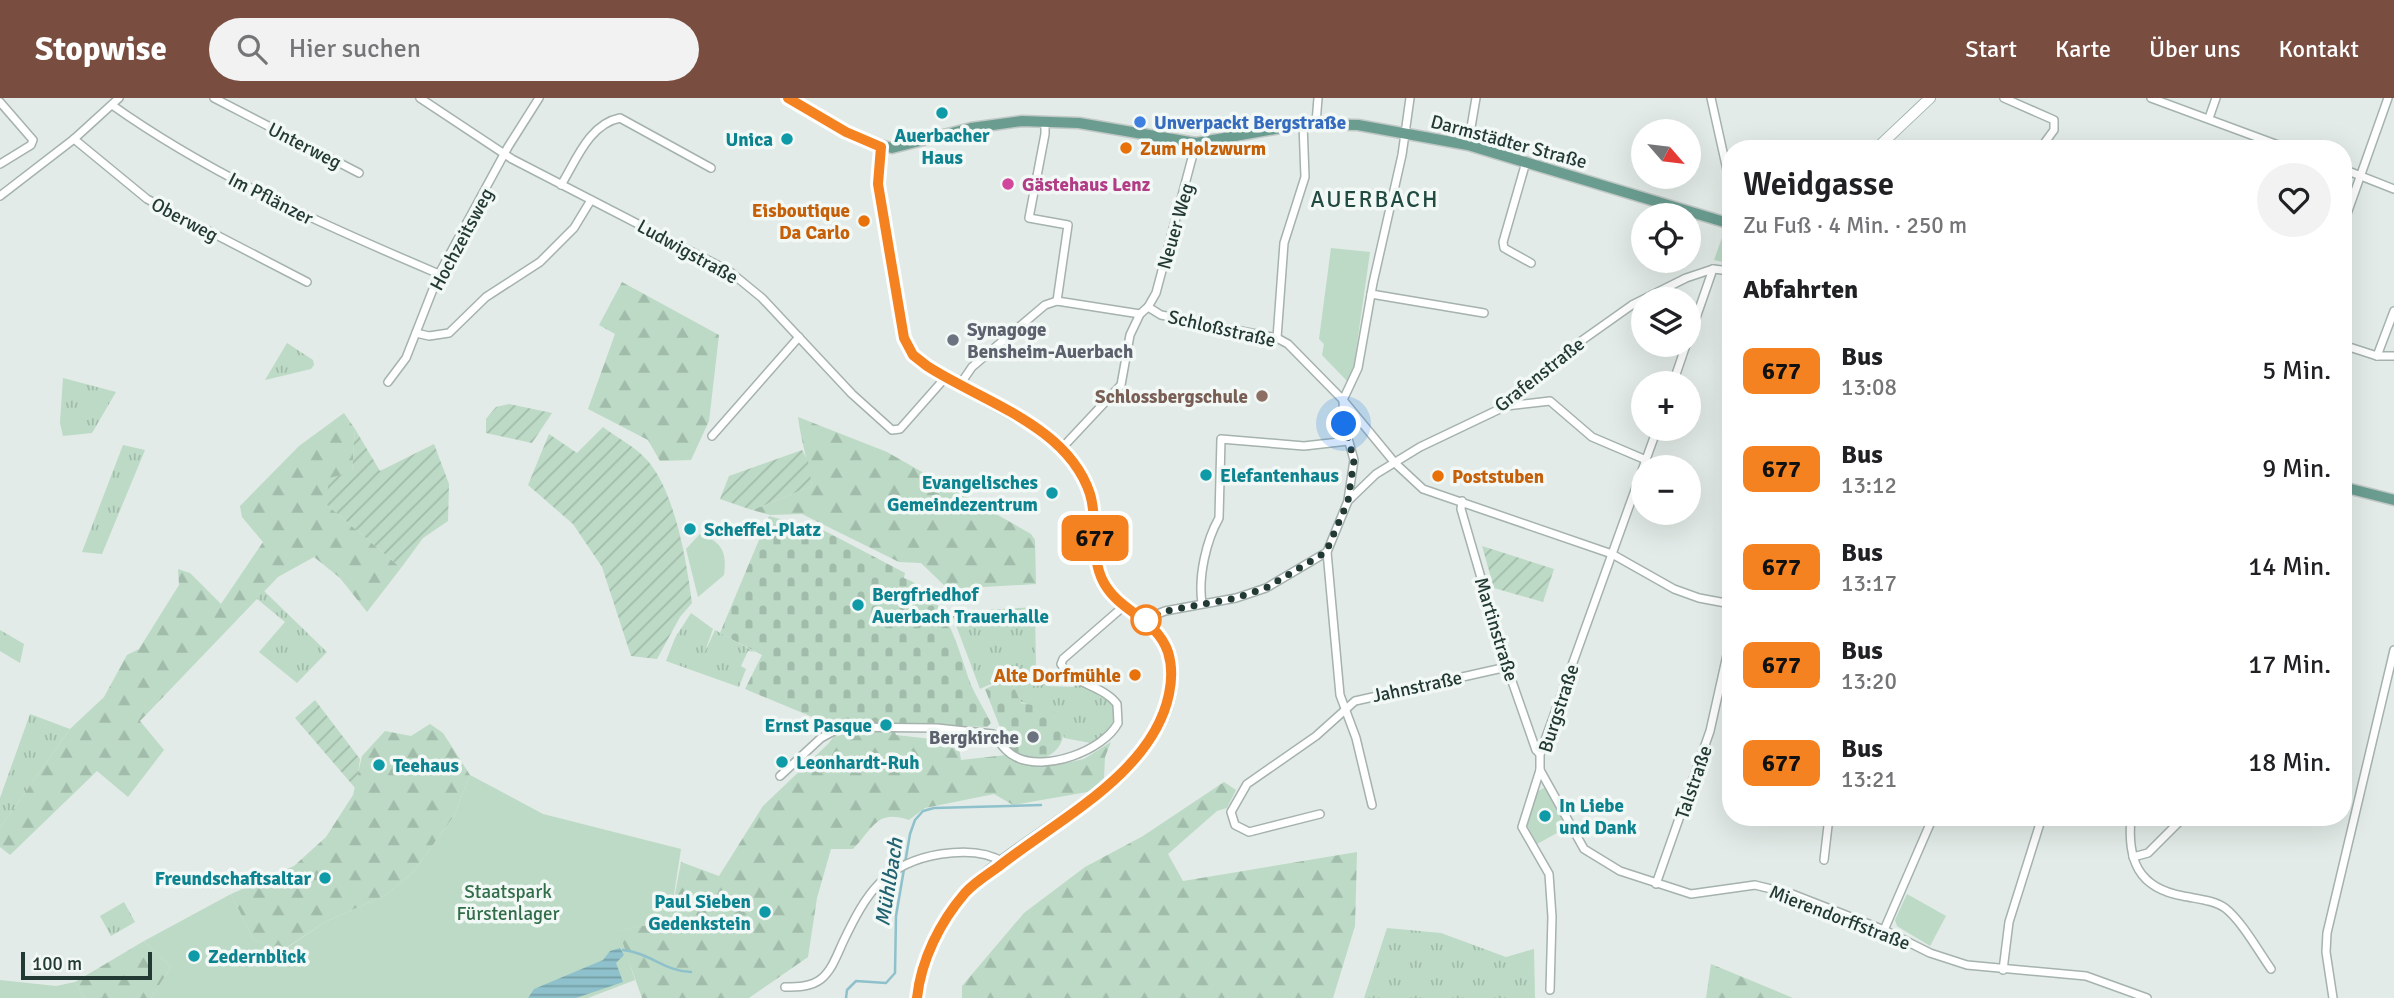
<!DOCTYPE html>
<html lang="de">
<meta charset="utf-8">
<style>
:root{--surface:#fff;--page:#f2f2f2;--text:#202124;--muted:#757577;--accent:#794e41}
body{margin:0;font-family:Signika,sans-serif;background:var(--page);color:var(--text);height:100vh;display:flex;flex-direction:column;font-size:26px;white-space:nowrap}
*{box-sizing:border-box;margin:0}
p{font-size:23px;color:var(--muted)}
.icon{flex:none;width:38px;height:38px;fill:none;stroke:currentColor;stroke-width:2;stroke-linecap:round;stroke-linejoin:round}
.map{position:relative;flex:1;overflow:hidden}
.details{position:absolute;left:1722px;top:42px;width:630px;height:686px;display:flex;flex-direction:column;background:var(--surface);border-radius:28px;box-shadow:0 7px 28px #0002}
.details>*{flex:none}
.badge{padding:0 14px;border-radius:10px;font-size:24px;line-height:46px}
.needle{width:46px;rotate:118deg}
.fabs{position:absolute;left:1631px;top:21px;display:grid;gap:14px}
.fabs a{display:grid;place-items:center;width:70px;height:70px;border-radius:50%;background:var(--surface);box-shadow:0 7px 28px #0002;font-size:35px}
.scale{position:absolute;left:21px;bottom:18px;width:131px;box-sizing:border-box;padding-left:7px;border:4px solid #233a34;border-top:0;font-size:19px;line-height:24px;white-space:nowrap;color:#233a34;-webkit-text-stroke:5px #f2f8f5;paint-order:stroke}
.you{position:absolute;width:35px;height:35px;margin:-18px;border:5px solid #fff;border-radius:50%;background:#1a73e8;box-shadow:0 0 0 10px #1a73e833}
.map>.badge{position:absolute;translate:-50% -50%;box-shadow:0 0 0 4px #fff}
h2{padding:0 21px;font-size:26px;line-height:63px}
.round{display:grid;place-items:center;flex:none;width:74px;height:74px;border-radius:37px;background:var(--page)}
.overview{display:flex;align-items:center;justify-content:space-between;height:119px;padding:0 21px}
h1{font-size:33px;font-weight:600;line-height:52px}
ul{padding:0;list-style:none}
li{display:flex;align-items:center;gap:21px;height:98px;padding:0 21px}
li div{flex:1}
li b{display:block;font-size:26px}
li em{font-style:normal}
li .badge{min-width:77px;font-weight:700;text-align:center}
header{display:flex;align-items:center;gap:42px;box-sizing:border-box;height:98px;padding:0 35px;background:var(--accent);color:#fff}
header strong{font-size:33px}
nav{display:flex;gap:38px;margin-inline-start:auto;font-size:24px}
.search{width:490px;height:63px;background:var(--page);display:flex;align-items:center;gap:18px;box-sizing:border-box;padding:0 24px;border-radius:38px;color:var(--muted);font-size:26px}
.map>svg:first-child{display:block}
</style>
<header>
<strong>Stopwise</strong>
<div class="search"><svg class="icon" aria-label="search" viewBox="0 0 24 24"><circle cx="10" cy="10" r="6"/><path d="M15 15l6 6"/></svg>Hier suchen</div>
<nav><a>Start</a><a>Karte</a><a>Über uns</a><a>Kontakt</a></nav>
</header>
<div class="map">
<svg width="2394" height="900" viewBox="0 0 2394 900">
<defs>
<pattern id="grass-tufts" width="24" height="20" patternUnits="userSpaceOnUse" patternTransform="scale(1.75)"><rect width="24" height="20" fill="#bcdac5"/><path d="M3 7l-1-3M5 7V3M7 7l1-3M15 17l-1-3M17 17v-4M19 17l1-3" fill="none" stroke="#a1bcaa"/></pattern>
<pattern id="forest-firs" width="22" height="20" patternUnits="userSpaceOnUse" patternTransform="scale(1.75)"><rect width="22" height="20" fill="#bcdac5"/><path d="M5 1l3.5 6h-7zM16 11l3.5 6h-7z" fill="#a1bcaa"/></pattern>
<pattern id="cemetery-stones" width="16" height="16" patternUnits="userSpaceOnUse" patternTransform="scale(1.75)"><rect width="16" height="16" fill="#bcdac5"/><path d="M2 7V4a2 2 0 0 1 4 0v3zM10 15v-3a2 2 0 0 1 4 0v3z" fill="#a1bcaa"/></pattern>
<pattern id="garden-furrows" width="10" height="10" patternUnits="userSpaceOnUse" patternTransform="scale(1.75)"><rect width="10" height="10" fill="#bcdac5"/><path d="M-1 1l2-2M0 10L10 0M9 11l2-2" fill="none" stroke="#a1bcaa"/></pattern>
<pattern id="water-rules" width="6" height="5" patternUnits="userSpaceOnUse" patternTransform="scale(1.75)"><rect width="6" height="5" fill="#8ec1cb"/><path d="M0 2.5h6" fill="none" stroke="#749ea6"/></pattern>
</defs>
<rect width="100%" height="100%" fill="#e2ebe7"/>
<g fill="url(#grass-tufts)">
<polygon points="1724,134 1731,137 1731,166 1714,162"/>
<polygon points="287,245 313,262 314,267 311,271 265,282"/>
<polygon points="63,280 116,294 92,335 63,338 60,325"/>
<polygon points="123,347 145,352 102,456 82,454"/>
<polygon points="264,493 327,554 297,585 259,554 285,524 256,500"/>
<path d="M1035,509L1036,570L1046,588L1073,589L1078,585C1116,605 1132,608 1096,646L1064,640L1059,619L1019,603L1010,577L980,591L951,514Z"/>
<polygon points="691,515 713,531 704,556 715,532 755,554 748,553 741,568 746,571 739,589 666,563 675,540"/>
<polygon points="0,532 24,546 20,565 0,553"/>
<polygon points="30,616 70,631 0,730 0,700"/>
<polygon points="124,804 135,824 111,838 100,818"/>
<polygon points="1387,830 1441,835 1506,859 1534,851 1535,900 1364,900"/>
</g>
<g fill="url(#forest-firs)">
<polygon points="622,184 719,237 709,323 691,362 660,363 648,342 588,311 615,236 599,227"/>
<polygon points="344,315 355,331 352,375 326,406 401,470 367,514 340,480 314,459 278,479 140,623 164,652 128,699 97,673 10,757 0,749 0,730 70,631 104,599 127,557 139,551 179,487 178,471 190,475 221,506 263,444 242,419 240,408 299,348"/>
<path d="M798,319L887,354L1031,436L1035,442L1036,486L948,491L921,465L899,464L802,416L770,417L752,412L812,388C808,364 801,343 798,319Z"/>
<polygon points="430,626 443,635 470,677 454,718 414,773 386,797 325,824 283,852 253,841 231,796 294,768 326,739 353,697 362,658 385,633 411,638"/>
<path d="M838,633L895,634L896,637L958,644L961,662L1006,657L1023,665L1051,668L1084,661L1111,644L1105,659L1104,680L1093,693L1013,707L994,696L925,710L909,722C877,711 874,729 853,751H831L817,800L808,859L749,900H642L618,833L670,822L681,764L719,778L763,708L828,646Z"/>
<polygon points="1224,684 1236,692 1227,710 1217,713 1168,756 1183,783 1357,754 1355,828 1333,900 962,900 962,888 1024,815 1085,769 1143,738"/>
<polygon points="144,843 171,869 151,900 85,900 75,884"/>
<polygon points="1711,866 1793,900 1706,900"/>
</g>
<g fill="url(#cemetery-stones)">
<path d="M769,418L825,433L905,475L904,480C946,495 957,549 971,587C977,600 985,613 991,625L987,629L822,623L745,591L762,557L720,535Z"/>
<path d="M1010,580L1021,605C1031,607 1046,609 1054,614C1079,629 1054,682 1009,652L985,591Z"/>
</g>
<g fill="#bcdac5">
<polygon points="1331,150 1370,154 1354,267 1347,283 1322,257 1324,246 1319,241"/>
<path d="M700,436C722,444 727,454 724,477L698,499L686,451Z"/>
<polygon points="470,677 543,716 681,751 670,822 619,833 635,882 588,900 151,900 171,869 144,843 231,796 253,841 284,852 325,824 386,797 414,773 454,718"/>
<polygon points="1546,689 1568,729 1537,746 1527,727 1538,693"/>
<polygon points="1907,796 1946,818 1930,848 1897,828 1895,822"/>
<polygon points="0,882 56,888 75,884 85,900 0,900"/>
</g>
<g fill="url(#garden-furrows)">
<polygon points="509,306 552,315 532,345 486,335 486,321 496,309"/>
<path d="M603,329C616,339 632,347 643,358C674,386 687,465 692,505L680,519L657,561L631,558L602,469L573,426L528,387L549,336L577,355Z"/>
<polygon points="355,331 380,373 434,346 449,386 448,423 423,440 401,470 326,406 329,380 352,374"/>
<polygon points="802,352 808,363 812,388 752,412 720,401 729,378"/>
<polygon points="1482,448 1554,471 1543,504 1494,490"/>
<polygon points="315,602 360,661 356,691 295,620"/>
</g>
<polygon fill="url(#water-rules)" points="620,850 624,857 616,865 623,884 576,900 528,900 534,891 603,862 610,853"/>
<g fill="none" stroke-linecap="round" stroke-linejoin="round">
<g stroke="#8ec1cb" stroke-width="2.5">
<polyline points="885,161 898,233"/>
<polyline points="917,266 936,281"/>
<polyline points="950,288 1026,330 1050,347"/>
<polyline points="1090,450 1094,477 1108,502"/>
<path d="M623,852C650,855 664,873 691,874"/>
<polyline points="846,900 847,892 856,883 886,885 895,875 896,818 910,736 915,722 923,713 934,710 1041,707"/>
</g>
<g stroke="#a5b2ae" stroke-width="10">
<g id="street">
<polyline points="214,0 359,75"/>
<polyline points="420,0 512,61 729,173 762,200 852,296 892,332 900,331 945,280"/>
<polyline points="1711,0 1731,90"/>
<polyline points="2004,0 2054,22 2054,32 2040,51"/>
<polyline points="2151,0 2289,51"/>
<polyline points="0,4 33,42 31,47 0,66"/>
<path d="M112,7C212,78 326,128 439,176"/>
<polyline points="2209,20 2216,0"/>
<polyline points="1045,23 1045,36 1029,120 1068,127 1057,203"/>
<polyline points="1316,25 1318,0"/>
<polyline points="74,41 147,101 307,184"/>
<polyline points="1468,47 1476,0"/>
<polyline points="1526,64 1503,144 1504,150 1531,165"/>
<polyline points="2343,71 2394,91"/>
<path d="M561,87C576,63 589,26 620,20L711,70"/>
<polyline points="0,98 74,41 119,0"/>
<polyline points="1727,124 1731,114"/>
<polyline points="2343,127 2388,0"/>
<polyline points="1371,196 1484,215"/>
<polyline points="1148,209 1156,195 1196,45"/>
<polyline points="416,235 429,238 449,235 486,199 540,164 574,130 591,102"/>
<polyline points="1277,240 1284,145 1305,79 1303,26"/>
<polyline points="1689,240 1713,171"/>
<polyline points="2343,247 2377,258 2394,258"/>
<polyline points="2377,258 2394,213"/>
<polyline points="388,284 406,260 439,176 508,49 539,0"/>
<polyline points="1673,285 1686,247"/>
<polyline points="959,288 972,269 1045,207 1057,203 1140,216 1148,209 1161,217 1277,240 1288,246 1343,302 1395,365 1423,391 1612,456 1674,491 1699,500 1731,506"/>
<polyline points="1506,308 1550,303 1592,339 1646,362"/>
<polyline points="712,338 799,239"/>
<polyline points="1062,350 1121,287 1130,237 1140,216"/>
<polyline points="1348,402 1354,362 1344,326 1343,302 1358,270 1373,185 1402,57 1410,0"/>
<polyline points="1462,403 1461,411 1507,569 1536,652 1540,656"/>
<polyline points="1327,454 1340,597 1356,640 1372,707"/>
<path d="M1202,505C1198,479 1206,443 1219,420L1221,341L1304,348L1348,343"/>
<polyline points="1145,521 1165,513 1236,500 1266,490 1327,454 1348,403 1376,376 1420,349 1506,308 1567,253 1632,207 1686,180 1713,171 1731,173"/>
<polyline points="1540,672 1584,751 1620,773 1691,796 1755,787 1792,796 1884,832 1930,855 1967,867 2086,878 2147,900"/>
<path d="M780,678L821,640L841,629L937,630L993,636C1001,645 1005,654 1016,659C1045,674 1103,653 1118,625L1117,606C1103,587 1073,587 1061,566L1063,561L1124,508"/>
<polyline points="1320,716 1249,734 1235,727 1231,714 1247,686 1316,638 1355,603 1507,569"/>
<path d="M2131,719C2127,762 2138,790 2183,798C2197,801 2214,802 2225,810C2241,822 2259,854 2271,871"/>
<polyline points="2133,759 2148,755 2184,719"/>
<polyline points="1824,762 1829,719"/>
<polyline points="1656,786 1710,633 1731,539"/>
<polyline points="1884,832 1933,719"/>
<polyline points="2003,872 2009,824 2042,719"/>
<path d="M785,889C797,889 811,889 821,881C832,872 837,857 843,844C866,796 884,765 941,756C961,753 986,753 1003,764"/>
<polyline points="1550,892 1552,819 1549,776 1522,729 1540,672 1540,656 1657,331"/>
<polyline points="2333,900 2326,854 2327,835 2394,552"/>
</g>
</g>
<g stroke="#a1b5ae" stroke-width="12">
<g id="secondary">
<path d="M881,49L878,86L904,240L913,257L927,268C982,304 1068,328 1090,396C1099,425 1089,458 1104,485C1121,516 1160,521 1169,559C1197,668 1022,730 965,795C940,824 921,862 917,900"/>
<polyline points="1876,51 1930,0"/>
</g>
</g>
<g stroke="#c1c8c6" stroke-width="13">
<g id="primary">
<polyline points="788,0 864,43 892,50 971,30 1022,23 1079,25 1196,45 1303,26 1358,27 1468,47 1731,126"/>
<polyline points="2343,389 2394,402"/>
</g>
</g>
<use href="#street" stroke="#fff" stroke-width="7"/>
<use href="#secondary" stroke="#fff" stroke-width="10"/>
<use href="#primary" stroke="#6a9d90" stroke-width="10"/>
</g>
<g fill="none" stroke-linecap="round" stroke-linejoin="round">
<g stroke="#fff" stroke-width="16">
<path id="line" d="M788,0L846,34L881,49L878,86L904,240L913,257L927,268C983,304 1068,328 1090,396C1099,425 1089,458 1104,485C1120,514 1156,520 1168,554C1172,567 1172,582 1169,596C1153,675 1057,722 998,769C987,777 974,785 965,795C940,824 921,862 917,900"/>
</g>
<use href="#line" stroke="#f58220" stroke-width="10"/>
<polyline stroke="#233a34" stroke-width="7" stroke-dasharray="0 12.6" points="1146,522 1166,513 1236,500 1266,490 1326,454 1348,403 1354,362 1344,326"/>
</g>
<g fill="#0f9aa8" stroke="#f2f8f5" stroke-width="2.5">
<circle cx="942" cy="15" r="7"/>
<circle cx="787" cy="41" r="7"/>
<circle cx="1206" cy="377" r="7"/>
<circle cx="1052" cy="395" r="7"/>
<circle cx="690" cy="431" r="7"/>
<circle cx="858" cy="507" r="7"/>
<circle cx="886" cy="627" r="7"/>
<circle cx="782" cy="664" r="7"/>
<circle cx="379" cy="667" r="7"/>
<circle cx="1545" cy="718" r="7"/>
<circle cx="325" cy="780" r="7"/>
<circle cx="765" cy="814" r="7"/>
<circle cx="194" cy="858" r="7"/>
</g>
<circle fill="#3f7fe0" stroke="#f2f8f5" stroke-width="2.5" cx="1140" cy="24" r="7"/>
<g fill="#e8710a" stroke="#f2f8f5" stroke-width="2.5">
<circle cx="1126" cy="50" r="7"/>
<circle cx="864" cy="123" r="7"/>
<circle cx="1438" cy="378" r="7"/>
<circle cx="1135" cy="577" r="7"/>
</g>
<circle fill="#d1479c" stroke="#f2f8f5" stroke-width="2.5" cx="1008" cy="86" r="7"/>
<g fill="#6b7280" stroke="#f2f8f5" stroke-width="2.5">
<circle cx="953" cy="242" r="7"/>
<circle cx="1033" cy="639" r="7"/>
</g>
<circle fill="#8d6e63" stroke="#f2f8f5" stroke-width="2.5" cx="1262" cy="298" r="7"/>
<circle fill="#fff" stroke="#f58220" stroke-width="3.5" cx="1146" cy="522" r="14"/>
<g text-anchor="middle" stroke-width="7" stroke-linejoin="round" paint-order="stroke">
<g font-size="19" font-weight="bold" fill="#366cbe" stroke="#f2f8f5" text-anchor="start">
<text x="1154" y="31">Unverpackt Bergstraße</text>
</g>
<g font-size="19" font-weight="bold" fill="#0d838f" stroke="#f2f8f5" text-anchor="start">
<text x="942" y="44" text-anchor="middle">Auerbacher<tspan x="942" dy="22">Haus</tspan></text>
<text x="773" y="48" text-anchor="end">Unica</text>
<text x="1220" y="384">Elefantenhaus</text>
<text x="1038" y="391" text-anchor="end">Evangelisches<tspan x="1038" dy="22">Gemeindezentrum</tspan></text>
<text x="704" y="438">Scheffel-Platz</text>
<text x="872" y="503">Bergfriedhof<tspan x="872" dy="22">Auerbach Trauerhalle</tspan></text>
<text x="872" y="634" text-anchor="end">Ernst Pasque</text>
<text x="796" y="671">Leonhardt-Ruh</text>
<text x="393" y="674">Teehaus</text>
<text x="1559" y="714">In Liebe<tspan x="1559" dy="22">und Dank</tspan></text>
<text x="311" y="787" text-anchor="end">Freundschaftsaltar</text>
<text x="751" y="810" text-anchor="end">Paul Sieben<tspan x="751" dy="22">Gedenkstein</tspan></text>
<text x="208" y="865">Zedernblick</text>
</g>
<g font-size="19" fill="#233a34" stroke="#f2f8f5">
<text transform="translate(1509 43) rotate(15)" y="7">Darmstädter Straße</text>
<text transform="translate(305 47) rotate(27)" y="7">Unterweg</text>
<text transform="translate(271 100) rotate(27)" y="7">Im Pflänzer</text>
<text transform="translate(185 121) rotate(28)" y="7">Oberweg</text>
<text transform="translate(1175 128) rotate(-74)" y="7">Neuer Weg</text>
<text transform="translate(461 141) rotate(-62)" y="7">Hochzeitsweg</text>
<text transform="translate(688 153) rotate(29)" y="7">Ludwigstraße</text>
<text transform="translate(1222 230) rotate(13)" y="7">Schloßstraße</text>
<text transform="translate(1539 276) rotate(-38)" y="7">Grafenstraße</text>
<text transform="translate(1497 531) rotate(73)" y="7">Martinstraße</text>
<text transform="translate(1417 588) rotate(-12)" y="7">Jahnstraße</text>
<text transform="translate(1558 610) rotate(-72)" y="7">Burgstraße</text>
<text transform="translate(1693 684) rotate(-71)" y="7">Talstraße</text>
<text transform="translate(1840 819) rotate(21)" y="7">Mierendorffstraße</text>
</g>
<g font-size="19" font-weight="bold" fill="#c56008" stroke="#f2f8f5" text-anchor="start">
<text x="1140" y="57">Zum Holzwurm</text>
<text x="850" y="119" text-anchor="end">Eisboutique<tspan x="850" dy="22">Da Carlo</tspan></text>
<text x="1452" y="385">Poststuben</text>
<text x="1121" y="584" text-anchor="end">Alte Dorfmühle</text>
</g>
<g font-size="19" font-weight="bold" fill="#b23c85" stroke="#f2f8f5" text-anchor="start">
<text x="1022" y="93">Gästehaus Lenz</text>
</g>
<g font-size="19" font-weight="bold" fill="#5b616d" stroke="#f2f8f5" text-anchor="start">
<text x="967" y="238">Synagoge<tspan x="967" dy="22">Bensheim-Auerbach</tspan></text>
<text x="1019" y="646" text-anchor="end">Bergkirche</text>
</g>
<g font-size="19" font-weight="bold" fill="#785e54" stroke="#f2f8f5" text-anchor="end">
<text x="1248" y="305">Schlossbergschule</text>
</g>
<g font-size="19" fill="#316d49" stroke="#f2f8f5">
<text x="508" y="800">Staatspark<tspan x="508" dy="22">Fürstenlager</tspan></text>
</g>
<g font-size="21" font-style="italic" fill="#226371" stroke="#f2f8f5">
<text transform="translate(889 784) rotate(-81)" y="7">Mühlbach</text>
</g>
<g font-size="23" letter-spacing="2" fill="#214a41" stroke="#f2f8f5">
<text x="1375" y="109">AUERBACH</text>
</g>
</g>
</svg>
<div class="fabs">
<a><svg class="needle" viewBox="-14 -14 28 28"><path d="M0-13l5 13h-10z" fill="#e53935"/><path d="M0 13l5-13h-10z" fill="#757577"/></svg></a>
<a><svg class="icon" aria-label="locate" viewBox="0 0 24 24"><circle cx="12" cy="12" r="6"/><path d="M12 2v4M12 18v4M2 12h4M18 12h4"/></svg></a>
<a><svg class="icon" aria-label="layers" viewBox="0 0 24 24"><path d="M12 4l9 5-9 5-9-5zM3 14l9 5 9-5"/></svg></a>
<a>+</a>
<a>−</a>
</div>
<div class="scale">100 m</div>
<div class="you" style="left:1344px;top:326px"></div>
<b class="badge" style="left:1095px;top:440px;background:#f58220;color:#111">677</b>
<section class="details">
<div class="overview"><div><h1>Weidgasse</h1><p>Zu Fuß · 4 Min. · 250 m</p></div><a class="round"><svg class="icon" aria-label="heart" viewBox="0 0 24 24"><path d="M12 20l-8-8c-3-5 5-10 8-4 3-6 11-1 8 4z"/></svg></a></div>
<h2>Abfahrten</h2>
<ul>
<li><span class="badge" style="background:#f58220;color:#111">677</span><div><b>Bus</b><p>13:08</p></div><em>5 Min.</em></li>
<li><span class="badge" style="background:#f58220;color:#111">677</span><div><b>Bus</b><p>13:12</p></div><em>9 Min.</em></li>
<li><span class="badge" style="background:#f58220;color:#111">677</span><div><b>Bus</b><p>13:17</p></div><em>14 Min.</em></li>
<li><span class="badge" style="background:#f58220;color:#111">677</span><div><b>Bus</b><p>13:20</p></div><em>17 Min.</em></li>
<li><span class="badge" style="background:#f58220;color:#111">677</span><div><b>Bus</b><p>13:21</p></div><em>18 Min.</em></li>
</ul>
</section>
</div>
